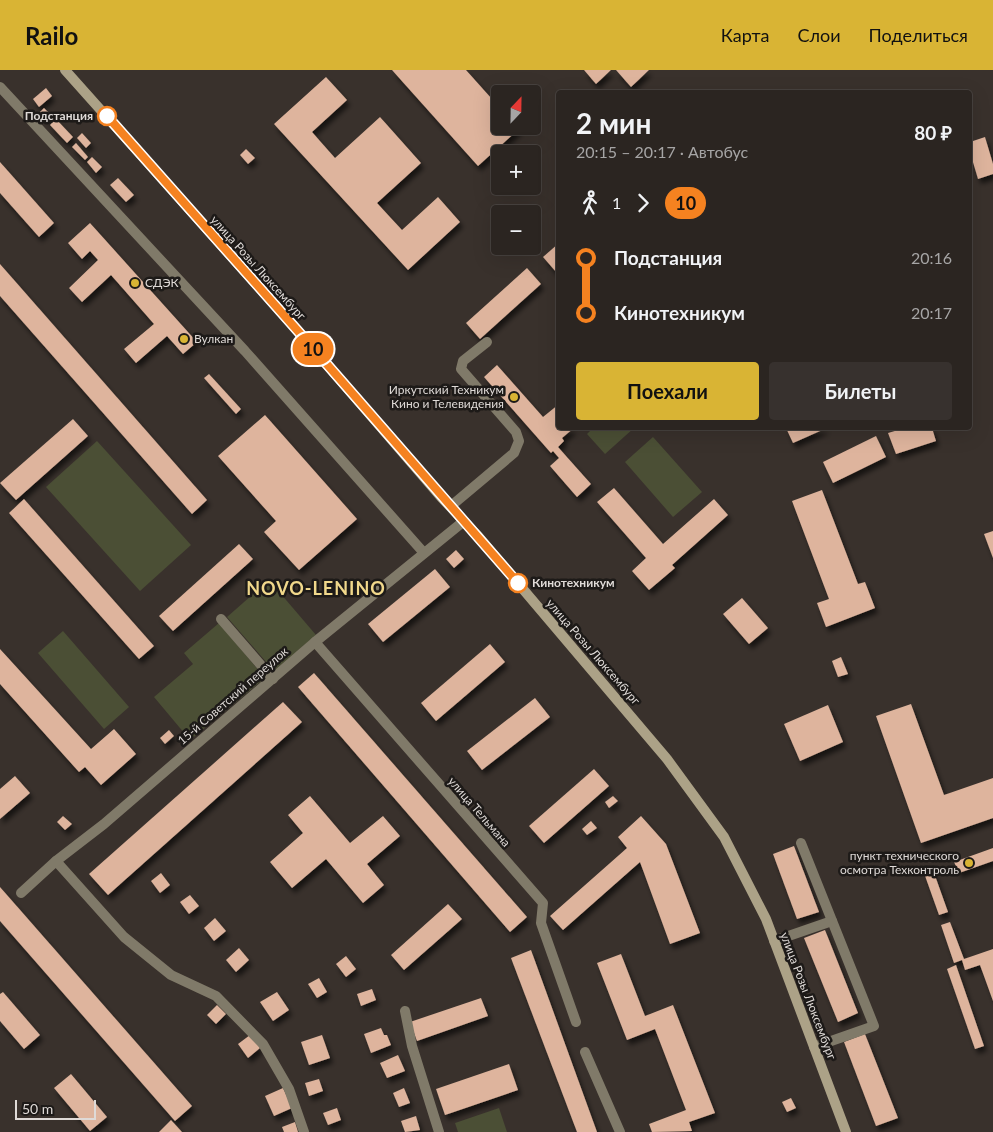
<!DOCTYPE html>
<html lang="ru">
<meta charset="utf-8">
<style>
:root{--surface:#2b2521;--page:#37312e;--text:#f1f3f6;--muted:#a6a5a5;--line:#47423f;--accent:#d9b434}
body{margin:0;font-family:Lato,sans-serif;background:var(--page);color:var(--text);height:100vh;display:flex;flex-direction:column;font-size:19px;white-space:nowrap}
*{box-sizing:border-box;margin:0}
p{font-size:16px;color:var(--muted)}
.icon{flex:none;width:28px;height:28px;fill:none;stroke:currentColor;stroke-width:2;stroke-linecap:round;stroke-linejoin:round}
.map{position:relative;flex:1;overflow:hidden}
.details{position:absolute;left:556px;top:20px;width:416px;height:340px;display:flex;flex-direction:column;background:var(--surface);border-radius:5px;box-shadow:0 5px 20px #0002,0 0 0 1px var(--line)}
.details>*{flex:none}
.badge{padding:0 10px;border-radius:16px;font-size:18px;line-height:32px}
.needle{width:32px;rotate:22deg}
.buttons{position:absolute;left:491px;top:15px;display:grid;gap:10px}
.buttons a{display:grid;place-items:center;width:50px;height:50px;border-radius:5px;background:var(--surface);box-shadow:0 5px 20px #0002,0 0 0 1px var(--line);font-size:25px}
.scale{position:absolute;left:15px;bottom:12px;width:81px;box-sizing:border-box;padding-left:5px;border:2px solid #dfdad7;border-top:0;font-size:14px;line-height:18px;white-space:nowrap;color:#dfdad7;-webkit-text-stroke:4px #1d1a18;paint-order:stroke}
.map>.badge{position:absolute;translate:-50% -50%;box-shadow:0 0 0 2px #fff}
.legs{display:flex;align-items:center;gap:8px;height:55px;padding:0 20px;font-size:16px}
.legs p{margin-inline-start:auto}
.overview{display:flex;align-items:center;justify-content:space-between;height:85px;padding:0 20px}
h1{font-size:28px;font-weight:700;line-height:38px}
.button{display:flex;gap:10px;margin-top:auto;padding:10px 20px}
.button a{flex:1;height:58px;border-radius:5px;background:var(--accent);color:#111;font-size:20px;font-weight:700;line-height:58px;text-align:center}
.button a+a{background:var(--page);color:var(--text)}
ul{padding:0 20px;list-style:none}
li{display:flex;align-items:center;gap:18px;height:55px;font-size:19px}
li i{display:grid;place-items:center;width:8px;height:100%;margin:0 6px;background:currentColor}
li i::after{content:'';width:12px;height:12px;margin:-6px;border:4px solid;border-radius:50%;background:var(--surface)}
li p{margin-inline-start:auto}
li:first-child i{background:linear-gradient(#0000 50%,currentColor 0)}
li:last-child i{background:linear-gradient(currentColor 50%,#0000 0)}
header{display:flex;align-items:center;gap:30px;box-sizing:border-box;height:70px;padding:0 25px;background:var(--accent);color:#111}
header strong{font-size:24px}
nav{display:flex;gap:28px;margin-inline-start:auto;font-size:18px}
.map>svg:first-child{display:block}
</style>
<header>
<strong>Railo</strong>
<nav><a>Карта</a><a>Слои</a><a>Поделиться</a></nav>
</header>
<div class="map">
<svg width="993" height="1062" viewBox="0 0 993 1062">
<defs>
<filter id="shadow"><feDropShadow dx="3" dy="5" stdDeviation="2.5" flood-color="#0009"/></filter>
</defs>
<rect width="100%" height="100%" fill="#39312c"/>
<g fill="#4b4f35">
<polygon points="593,358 634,358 605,384 587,364"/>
<polygon points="653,367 702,422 673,447 625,392"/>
<polygon points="97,371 191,475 140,521 46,417"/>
<polygon points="269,510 316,565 274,601 227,547"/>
<polygon points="219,553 265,608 190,670 154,627 193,594 184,583"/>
<polygon points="63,561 129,637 104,659 38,583"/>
<polygon points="499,1038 507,1062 458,1062 455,1053"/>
</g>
<g fill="#deb49d" filter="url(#shadow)">
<polygon points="392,0 466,0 500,38 500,56 516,56 519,59 478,96"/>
<polygon points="584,0 611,0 596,14"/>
<polygon points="616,0 649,0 631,17"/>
<polygon points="326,7 347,30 312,62 335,88 380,47 421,93 377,133 402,160 438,127 460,152 408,200 274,54"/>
<polygon points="46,18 52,26 39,37 33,29"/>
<polygon points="44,38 54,48 50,52 40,42"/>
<polygon points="56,49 73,67 67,73 50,55"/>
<polygon points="82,63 91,73 86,78 77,68"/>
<polygon points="985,67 993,94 993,104 978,109 970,82 970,72"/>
<polygon points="76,73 88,87 85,90 72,77"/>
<polygon points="246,79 255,88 248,94 240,85"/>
<polygon points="92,87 102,97 96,103 87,92"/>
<polygon points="0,92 54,153 39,167 0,123"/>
<polygon points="118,108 134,125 126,132 110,115"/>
<polygon points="90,153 197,272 183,284 167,266 136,293 124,279 154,254 111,205 82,232 69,218 98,190 90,181 82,189 68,173"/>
<polygon points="559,173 559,201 557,203 543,187"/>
<polygon points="0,194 207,430 192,444 0,226"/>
<polygon points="527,198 541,214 480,269 466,253"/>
<polygon points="497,295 543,347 559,334 559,358 574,358 562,368 564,371 558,377 591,414 577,427 550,396 559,388 553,381 551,383 484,307"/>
<polygon points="209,304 241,339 236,344 204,308"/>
<polygon points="265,345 357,449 299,500 264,462 276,451 218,386"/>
<polygon points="73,349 88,366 16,430 0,413"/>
<polygon points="786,358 827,358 793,373"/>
<polygon points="905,358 932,358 936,371 896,384 888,363"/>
<polygon points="876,366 886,387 833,413 823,392"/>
<polygon points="614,418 663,474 714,429 728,445 672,495 675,498 649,520 632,501 646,488 597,432"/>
<polygon points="822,420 858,514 865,512 875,538 826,557 817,533 829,529 792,431"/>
<polygon points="24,429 154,576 139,589 9,443"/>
<polygon points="993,461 993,488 984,464"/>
<polygon points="239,474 253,489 173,561 159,546"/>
<polygon points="456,480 464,489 454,498 446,489"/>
<polygon points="435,499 450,517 383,572 368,554"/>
<polygon points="742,528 768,558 749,574 723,544"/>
<polygon points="490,574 505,592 436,651 421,633"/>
<polygon points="0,579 91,679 114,659 136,684 101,715 85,697 79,702 0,614"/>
<polygon points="841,587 848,604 838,607 832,591"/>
<polygon points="314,603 527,847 510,862 298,617"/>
<polygon points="535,628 550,647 482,700 467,681"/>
<polygon points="283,632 302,652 108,825 89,804"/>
<polygon points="911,634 944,725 993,708 993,748 921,773 876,646"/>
<polygon points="828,635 843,672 800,691 784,654"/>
<polygon points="169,660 174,666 165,674 160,668"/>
<polygon points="594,699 609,716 544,773 529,756"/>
<polygon points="15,706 30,723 0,749 0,719"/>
<polygon points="310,726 350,773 383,746 400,766 367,794 384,815 363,833 326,789 292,818 270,792 303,763 288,745"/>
<polygon points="613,726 618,731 609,738 605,732"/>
<polygon points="63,746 72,754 65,760 57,752"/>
<polygon points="641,746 666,774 700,863 670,874 640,792 563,860 550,846 627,778 618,767"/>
<polygon points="591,751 597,758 587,765 582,759"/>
<polygon points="794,776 819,842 797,849 773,784"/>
<polygon points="993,778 993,791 959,803 954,792"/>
<polygon points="933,800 948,842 939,845 924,803"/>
<polygon points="161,803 170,815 160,823 151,811"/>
<polygon points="0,817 192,1036 175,1051 0,851"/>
<polygon points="190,825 199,836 189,844 180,832"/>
<polygon points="448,834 462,849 404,900 391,885"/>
<polygon points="215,848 226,861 214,871 204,858"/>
<polygon points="950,852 964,889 993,879 993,931 980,895 965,900 962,890 954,893 941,855"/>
<polygon points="825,860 858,943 838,952 804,868"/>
<polygon points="239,878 249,890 236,902 226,890"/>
<polygon points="531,880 597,1062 577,1062 511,888"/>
<polygon points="621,884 645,946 673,935 715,1043 689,1052 692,1061 652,1062 649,1054 686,1040 655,959 627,970 597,893"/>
<polygon points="346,886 356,899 346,907 336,894"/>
<polygon points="956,895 984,976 975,979 947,899"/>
<polygon points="319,908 327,922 317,928 308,914"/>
<polygon points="372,919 376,930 361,936 357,924"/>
<polygon points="3,922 40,965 24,979 0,951 0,924"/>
<polygon points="277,922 289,940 273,951 260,932"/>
<polygon points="481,928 488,946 417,971 410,952"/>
<polygon points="217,935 226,944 216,954 207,945"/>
<polygon points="381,958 384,965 387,965 391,975 371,983 364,964"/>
<polygon points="865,964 898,1048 876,1056 844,972"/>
<polygon points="250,965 260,978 248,988 238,974"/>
<polygon points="322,965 330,988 309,995 301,972"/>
<polygon points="398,985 405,1001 387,1008 380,993"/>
<polygon points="509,994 518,1020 445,1045 436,1019"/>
<polygon points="71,1004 107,1047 90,1061 54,1018"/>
<polygon points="319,1009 323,1021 309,1026 305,1013"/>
<polygon points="283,1018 292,1038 274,1046 265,1026"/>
<polygon points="404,1018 410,1033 399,1037 393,1023"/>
<polygon points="791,1028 796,1038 787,1042 782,1032"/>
<polygon points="337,1038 341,1050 328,1055 323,1043"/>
<polygon points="416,1046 420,1060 405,1062 401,1051"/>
<polygon points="171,1050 182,1062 159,1062"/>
<polygon points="295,1052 298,1062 284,1062 282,1057"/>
</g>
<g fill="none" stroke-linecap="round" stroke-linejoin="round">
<g stroke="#807a69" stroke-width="10">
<polyline points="0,17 245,281 424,483"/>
<polyline points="451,436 514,383 519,371 516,362 461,299 463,291 487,272"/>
<polyline points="221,549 273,609"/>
<polyline points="315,572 543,833 541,853 576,952"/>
<polyline points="801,773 874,956 814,977"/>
<polyline points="56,791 124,867 171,905 216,926 263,974 289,1019 304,1062"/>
<polyline points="21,823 56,791 104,754 315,572 464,451"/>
<polyline points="774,871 832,851"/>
<polyline points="405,941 412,976 439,1062"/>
<polyline points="585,982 620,1062"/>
</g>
<polyline stroke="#aca287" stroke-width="10" points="65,0 297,260 441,427 478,466 667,689 724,767 766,849 846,1062"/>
</g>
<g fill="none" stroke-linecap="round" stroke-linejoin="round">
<g stroke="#fff" stroke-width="11">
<polyline id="line-1" points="107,46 297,260 518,513"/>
</g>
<use href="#line-1" stroke="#f58220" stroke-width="8"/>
</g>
<g fill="#fff" stroke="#f58220" stroke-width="2.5">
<circle cx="107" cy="46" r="9"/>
<circle cx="518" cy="513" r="9"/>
</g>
<g fill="#d9b434" stroke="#1d1a18" stroke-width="2">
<circle cx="135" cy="213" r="5"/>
<circle cx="184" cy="269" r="5"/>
<circle cx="514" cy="327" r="5"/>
<circle cx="969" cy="793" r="5"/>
</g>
<g text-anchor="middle" stroke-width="5" stroke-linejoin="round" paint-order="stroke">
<g font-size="12" font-weight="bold" fill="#dfdad7" stroke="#1d1a18" text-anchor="end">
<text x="93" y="50">Подстанция</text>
<text x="532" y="517" text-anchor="start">Кинотехникум</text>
</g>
<g font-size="12" fill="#dfdad7" stroke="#1d1a18">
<text transform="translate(258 198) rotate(48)" y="4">улица Розы Люксембург</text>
<text transform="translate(593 582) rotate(49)" y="4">улица Розы Люксембург</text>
<text transform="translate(233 626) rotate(-41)" y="4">15-й Советский переулок</text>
<text transform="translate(479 742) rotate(49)" y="4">улица Тельмана</text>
<text transform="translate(808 926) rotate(69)" y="4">улица Розы Люксембург</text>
</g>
<g font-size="12" fill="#dfdad7" stroke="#1d1a18" text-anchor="start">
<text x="145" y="217">СДЭК</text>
<text x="194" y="273">Вулкан</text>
<text x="504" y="324" text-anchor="end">Иркутский Техникум<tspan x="504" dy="14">Кино и Телевидения</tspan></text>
<text x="959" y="790" text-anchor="end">пункт технического<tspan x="959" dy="14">осмотра Техконтроль</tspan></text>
</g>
<g font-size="18" font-weight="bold" letter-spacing="1" fill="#f1d88b" stroke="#1d1a18">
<text x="316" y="525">NOVO-LENINO</text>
</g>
</g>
</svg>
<div class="buttons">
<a><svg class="needle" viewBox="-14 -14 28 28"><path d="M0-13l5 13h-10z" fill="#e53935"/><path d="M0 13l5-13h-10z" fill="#a6a5a5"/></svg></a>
<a>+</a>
<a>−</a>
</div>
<div class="scale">50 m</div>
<b class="badge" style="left:313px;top:279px;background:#f58220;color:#111">10</b>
<section class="details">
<div class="overview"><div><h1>2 мин</h1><p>20:15 – 20:17 · Автобус</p></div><b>80 ₽</b></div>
<div class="legs"><svg class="icon" aria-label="walk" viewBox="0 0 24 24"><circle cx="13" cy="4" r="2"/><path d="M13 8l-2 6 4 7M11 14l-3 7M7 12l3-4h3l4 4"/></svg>1<svg class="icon" aria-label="forward" viewBox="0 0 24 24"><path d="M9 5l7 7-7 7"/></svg><b class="badge" style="background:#f58220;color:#111">10</b></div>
<ul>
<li><i style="color:#f58220"></i><b>Подстанция</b><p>20:16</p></li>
<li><i style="color:#f58220"></i><b>Кинотехникум</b><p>20:17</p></li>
</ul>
<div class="button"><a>Поехали</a><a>Билеты</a></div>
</section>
</div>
